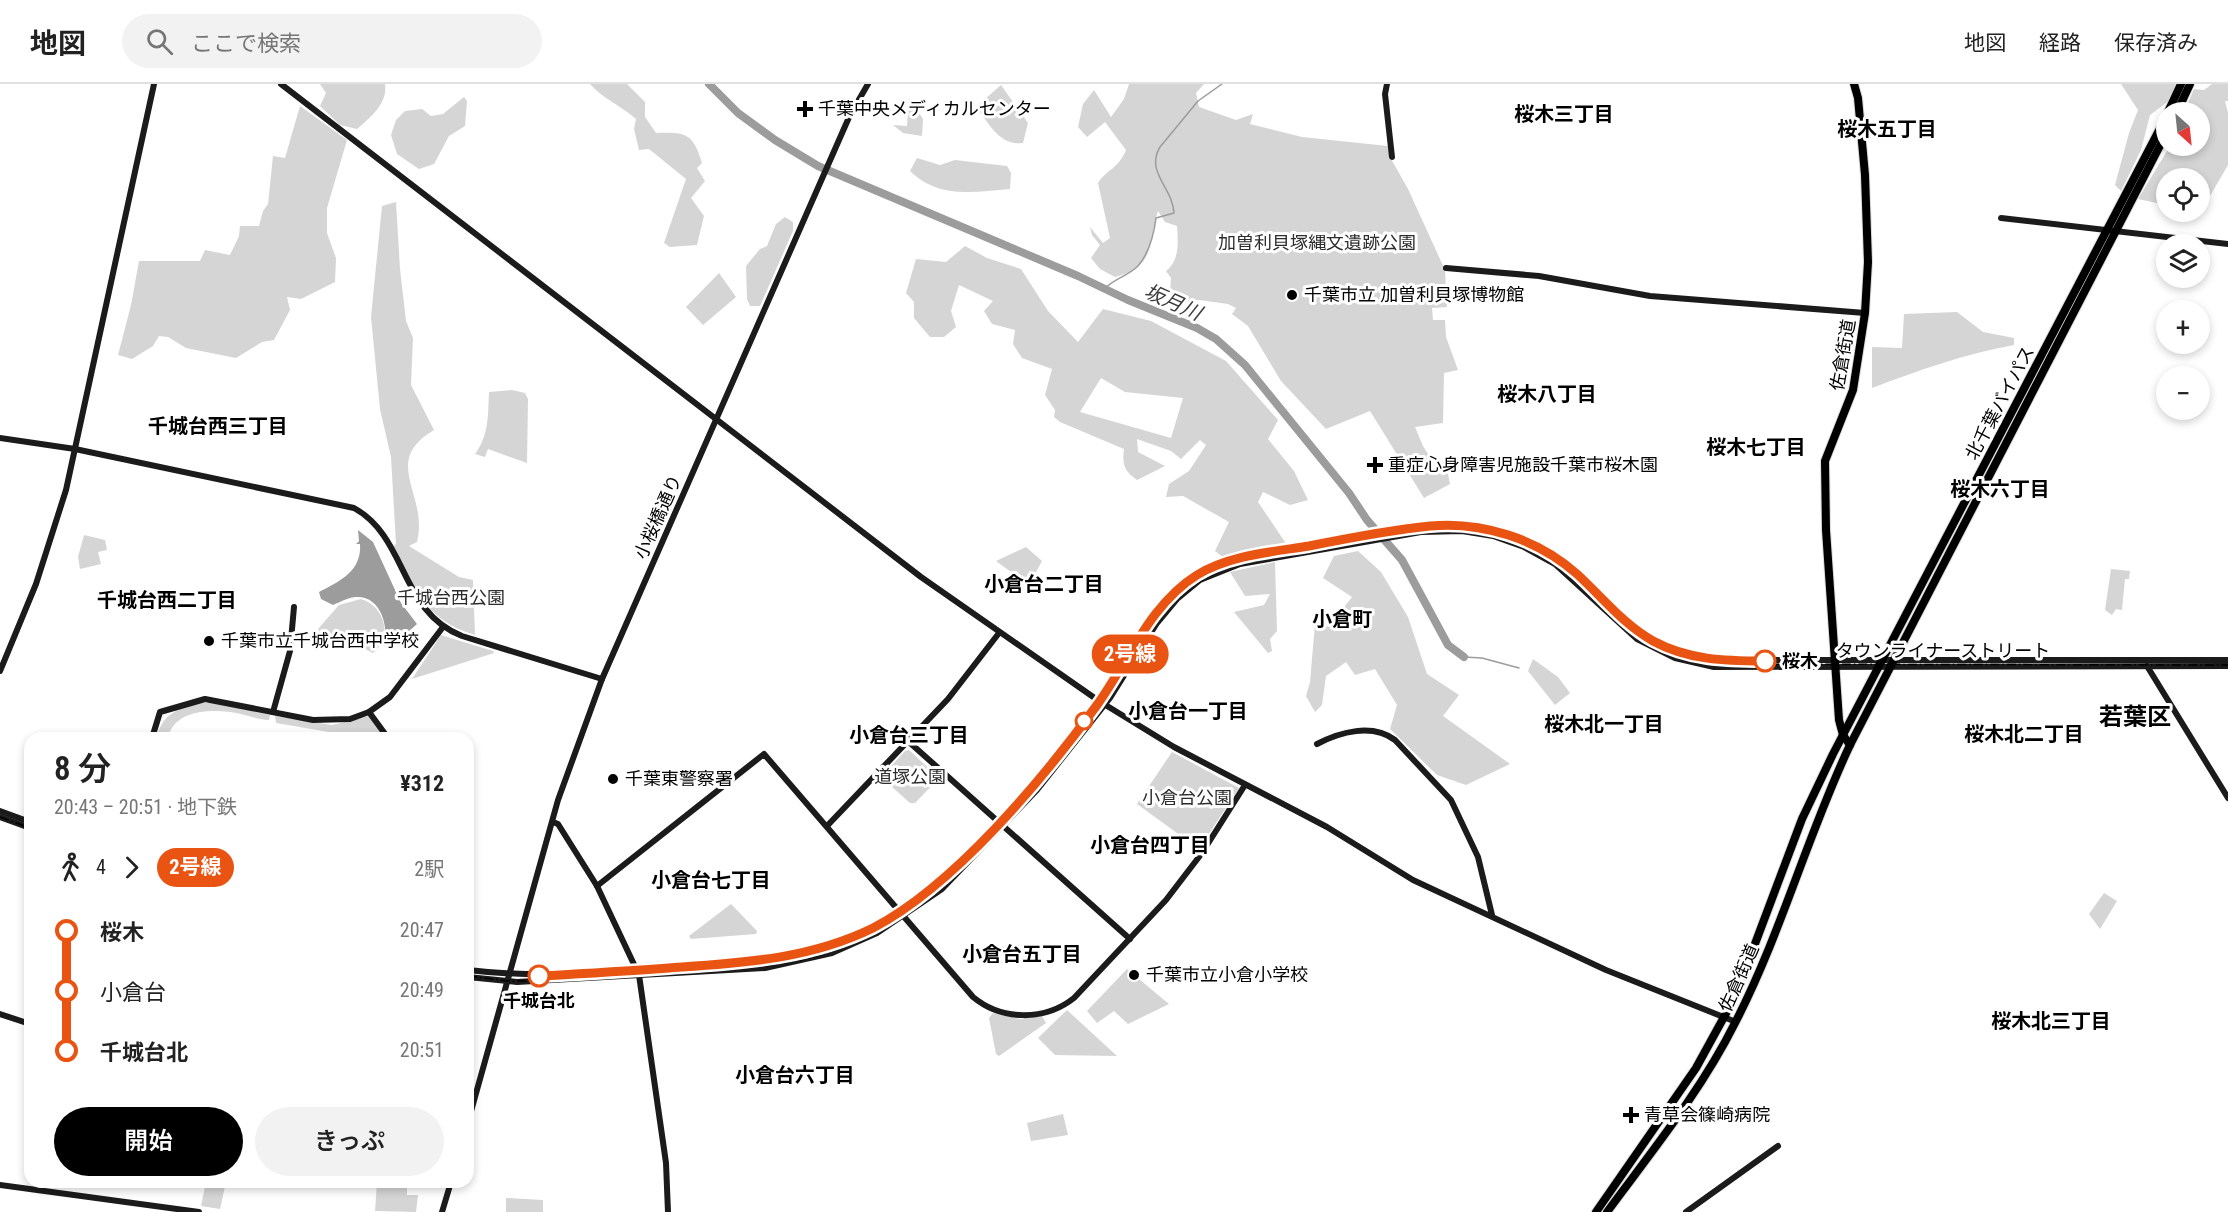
<!DOCTYPE html>
<html lang="ja">
<meta charset="utf-8">
<style>
:root{--surface:#fff;--page:#f2f2f2;--text:#222;--muted:#767676;--line:#e0e0e0;--accent:#000}
body{margin:0;font-family:"Roboto Condensed","Noto Sans JP",sans-serif;background:var(--page);color:var(--text);height:100vh;display:flex;flex-direction:column;font-size:22px;white-space:nowrap}
*{box-sizing:border-box;margin:0}
p{font-size:20px;color:var(--muted)}
.icon{flex:none;width:33px;height:33px;fill:none;stroke:currentColor;stroke-width:2;stroke-linecap:round;stroke-linejoin:round}
.map{position:relative;flex:1;overflow:hidden}
.side{position:absolute;left:24px;top:648px;width:450px;height:456px;display:flex;flex-direction:column;background:var(--surface);border-radius:18px;box-shadow:0 3px 9px #0003}
.side>*{flex:none}
.badge{padding:0 12px;border-radius:20px;font-size:21px;line-height:39px}
.needle{width:39px;rotate:153deg}
.tools{position:absolute;left:2156px;top:18px;display:grid;gap:12px}
.tools a{display:grid;place-items:center;width:54px;height:54px;border-radius:50%;background:var(--surface);box-shadow:0 3px 9px #0003;font-size:30px}
.map>.badge{position:absolute;translate:-50% -50%;box-shadow:0 0 0 3px #fff}
.legs{display:flex;align-items:center;gap:9px;height:66px;padding:0 30px;font-size:20px}
.legs p{margin-inline-start:auto}
.headline{display:flex;align-items:center;justify-content:space-between;height:102px;padding:0 30px}
h1{font-size:33px;font-weight:600;line-height:45px}
.primary-button{display:flex;gap:12px;margin-top:auto;padding:12px 30px}
.primary-button a{flex:1;height:69px;border-radius:36px;background:var(--accent);color:#fff;font-size:24px;font-weight:600;line-height:69px;text-align:center}
.primary-button a+a{background:var(--page);color:var(--text)}
ul{padding:0 30px;list-style:none}
li{display:flex;align-items:center;gap:21px;height:60px;font-size:22px}
li i{display:grid;place-items:center;width:9px;height:100%;margin:0 8px;background:currentColor}
li i::after{content:'';width:15px;height:15px;margin:-8px;border:4px solid;border-radius:50%;background:var(--surface)}
li p{margin-inline-start:auto}
li:first-child i{background:linear-gradient(#0000 50%,currentColor 0)}
li:last-child i{background:linear-gradient(currentColor 50%,#0000 0)}
header{display:flex;align-items:center;gap:36px;box-sizing:border-box;height:84px;padding:0 30px;background:var(--surface);border-bottom:2px solid var(--line)}
header strong{font-size:28px}
nav{display:flex;gap:33px;margin-inline-start:auto;font-size:21px}
.search{width:420px;height:54px;background:var(--page);display:flex;align-items:center;gap:15px;box-sizing:border-box;padding:0 21px;border-radius:33px;color:var(--muted);font-size:22px}
.map>svg:first-child{display:block}
</style>
<header>
<strong>地図</strong>
<div class="search"><svg class="icon" aria-label="search" viewBox="0 0 24 24"><circle cx="10" cy="10" r="6"/><path d="M15 15l6 6"/></svg>ここで検索</div>
<nav><a>地図</a><a>経路</a><a>保存済み</a></nav>
</header>
<div class="map">
<svg width="2228" height="1128" viewBox="0 0 2228 1128">
<rect width="100%" height="100%" fill="#fff"/>
<g fill="#d5d5d5" fill-rule="evenodd">
<path d="M320,0H385C388,19 371,33 357,45L340,41L320,22L326,9Z"/>
<path d="M590,0H627L645,18V33L656,49C686,48 693,49 702,79L697,84L705,97L691,114L704,132L697,161L670,163L664,159L686,95L649,65L639,66L634,45L636,35C622,22 603,15 590,0Z"/>
<path d="M1129,0H1204L1196,9L1199,23L1236,36L1253,30L1250,40L1302,53L1388,62L1390,73L1408,105L1445,186L1447,223L1432,224L1433,236H1445L1446,253L1458,286L1444,289L1443,339L1415,343L1423,362L1443,394L1440,387L1447,385L1450,400L1424,414L1370,327L1326,345L1281,297L1248,242L1232,230L1236,224L1228,220L1199,216L1179,219L1170,210L1171,194L1166,187C1180,176 1178,158 1177,142L1165,138L1158,127C1148,159 1156,183 1115,193L1100,185L1091,174L1100,161L1092,151L1090,143L1103,159L1110,154L1098,99C1106,86 1119,84 1126,66L1105,38L1087,53L1078,43L1083,20L1094,6L1111,33L1124,15Z"/>
<polygon points="2121,0 2176,0 2170,16 2150,31 2141,66 2121,107 2115,101 2129,49 2138,26"/>
<polygon points="2212,0 2228,0 2228,17 2225,17 2228,29 2228,81 2210,112 2199,117 2199,94 2166,94 2166,121 2138,115 2170,62 2199,62 2199,28 2184,28 2194,5 2204,6"/>
<path d="M1001,1L1028,39L1023,59C999,62 989,39 976,23Z"/>
<polygon points="464,13 467,17 465,42 449,52 434,80 419,85 397,70 391,51 396,36 405,27 422,25 431,32 443,30"/>
<polygon points="909,14 915,23 924,17 927,21 918,27 923,35 922,52 903,49 893,41 907,42"/>
<polygon points="300,22 347,56 327,124 327,149 336,174 335,198 301,215 287,213 290,226 274,256 262,258 236,274 186,264 168,253 159,252 153,262 132,275 118,271 131,221 139,177 200,177 205,166 230,171 239,152 240,142 259,142 263,127 268,120 273,72 285,74"/>
<path d="M917,74L940,81L955,76L1007,82L1011,89L1010,105C972,108 939,115 910,87Z"/>
<path d="M396,118L400,185L406,237L413,254L411,301L434,346C380,378 429,410 417,458L409,462L459,493L473,496L475,551C425,536 414,505 394,462L396,460L391,373L380,325L371,233L382,122Z"/>
<polygon points="785,133 793,138 793,147 760,222 750,222 747,215 746,182 760,165 767,162 776,140"/>
<path d="M965,162L987,174L1021,185L1048,227L1078,258L1103,225L1151,237L1226,277L1278,336L1268,355L1294,387L1308,416L1290,421L1263,408L1258,418L1287,461L1224,474L1215,467L1229,438L1183,412L1166,413L1169,400L1189,387L1206,361L1200,356L1181,375L1171,367L1137,355L1138,368L1165,382L1137,396C1124,387 1122,380 1124,365L1060,338L1054,333L1055,326L1045,311L1052,285L1022,274L1013,260L1015,246L992,240L984,227L993,217L959,201L951,227L956,243L944,253H930L914,234V218L906,209L916,175L946,178ZM1101,294L1125,308L1183,314L1171,354L1080,328Z"/>
<polygon points="719,189 736,213 703,241 686,223"/>
<path d="M1957,228L1983,248L2014,254V261C1964,270 1920,286 1872,304V263L1902,264L1904,230Z"/>
<path d="M512,306L525,309L528,315L527,379L488,365L485,373L475,370C489,352 488,330 489,308Z"/>
<polygon points="84,451 105,456 107,466 98,468 101,480 80,485 78,473"/>
<polygon points="1026,463 1042,477 1029,501 996,477"/>
<polygon points="1358,467 1381,488 1408,533 1427,590 1459,611 1443,632 1510,680 1466,701 1437,691 1390,645 1397,621 1375,585 1355,591 1346,578 1326,592 1322,621 1315,628 1306,612 1310,598 1315,540 1322,533 1342,526 1352,513 1323,494 1334,472"/>
<polygon points="1275,478 1277,547 1270,555 1272,567 1268,569 1234,528 1264,521 1270,510 1245,512 1230,488"/>
<polygon points="2111,485 2130,487 2129,495 2125,495 2122,526 2116,525 2112,531 2105,526"/>
<path d="M361,515C384,521 394,554 373,569L351,558L322,551L318,545L339,521Z"/>
<polygon points="441,551 493,567 494,569 412,595"/>
<polygon points="1533,575 1558,593 1570,609 1555,621 1528,587"/>
<path d="M198,619H214L270,631L269,636C260,636 250,632 241,630C217,625 175,623 168,654H156C163,630 175,626 198,619Z"/>
<polygon points="275,632 332,641 369,632 385,654 364,654 276,639"/>
<polygon points="909,666 939,694 915,719 910,719 881,693 905,667"/>
<polygon points="1172,668 1239,704 1199,765 1137,720"/>
<polygon points="2104,809 2117,817 2100,845 2089,830"/>
<polygon points="731,820 757,847 756,850 691,855 689,852"/>
<polygon points="1127,885 1169,920 1128,940 1114,927 1097,939 1087,927"/>
<polygon points="1067,926 1117,972 1055,971 1038,954"/>
<polygon points="993,929 1020,935 1042,932 1046,939 999,972 996,970 989,934"/>
<polygon points="1063,1030 1068,1051 1031,1057 1027,1039"/>
<polygon points="206,1098 226,1098 220,1125 201,1122"/>
<polygon points="377,1098 407,1102 407,1111 418,1111 416,1128 375,1127"/>
<polygon points="506,1114 543,1116 543,1128 506,1128"/>
</g>
<path fill="#9c9c9c" d="M358,446L373,458L401,519L417,540L406,550L399,548L393,553L394,558L389,564L384,562C389,542 381,511 355,513C347,514 340,518 333,521L321,515L319,508C340,497 362,487 360,460H356L359,457Z"/>
<g fill="none" stroke-linecap="round" stroke-linejoin="round">
<g stroke="#9c9c9c" stroke-width="1.5">
<path d="M1103,206C1113,195 1128,192 1138,182C1149,169 1154,150 1156,134L1174,129C1173,104 1145,88 1160,63L1198,17L1222,0"/>
<polyline points="1464,573 1482,574 1519,584"/>
</g>
<polyline stroke="#9c9c9c" stroke-width="8" points="709,0 738,29 775,56 818,82 1078,192 1128,216 1197,244 1216,255 1245,281 1349,409 1367,436 1402,476 1448,561 1464,573"/>
<g stroke="#dbdbdb" stroke-width="10">
<g id="highway">
<polyline points="2168,28 2181,0"/>
<polyline points="2177,28 2190,0"/>
<polyline points="1850,661 1843,651 1839,636 1826,446 1825,377 1853,306 1865,229 1868,178 1865,91 1858,14 1854,0"/>
<polyline points="1596,1128 1696,984 1735,913 1802,735 1833,670 2166,33"/>
<path d="M1607,1128C1652,1067 1701,1007 1735,939C1781,850 1807,752 1850,661L2166,50"/>
</g>
</g>
<g stroke="#1b1b1b" stroke-width="6">
<polyline points="281,0 921,493 1099,617 1174,663 1327,743 1413,796 1606,886 1736,938"/>
<polyline points="1387,0 1385,10 1392,73"/>
<polyline points="2001,134 2228,160"/>
<polyline points="1446,184 1539,192 1650,212 1865,229"/>
<path d="M0,354L75,365L354,424C408,454 399,527 462,552L602,595"/>
<polyline points="2147,582 2228,714"/>
<polyline points="0,587 36,500 66,406 154,0"/>
<polyline points="273,628 290,567 294,523"/>
<polyline points="369,628 388,654"/>
<polyline points="152,654 160,628 205,615 313,636 350,635 369,628 390,613 443,543"/>
<polyline points="909,658 1130,855"/>
<path d="M1317,660C1340,648 1372,639 1395,656L1451,716L1478,773L1492,831"/>
<polyline points="0,727 30,738"/>
<polyline points="0,733 30,744"/>
<polyline points="553,738 558,740 597,802 639,891 666,1079 668,1128"/>
<polyline points="827,742 948,615 999,549"/>
<path d="M597,802L764,670L973,913C1002,937 1045,937 1074,914L1166,816L1202,769L1245,701"/>
<path d="M468,886C534,894 600,889 666,884C711,880 759,880 804,869C885,850 941,800 996,741C1021,715 1046,688 1069,659C1087,636 1104,612 1120,587C1142,552 1161,514 1197,491C1237,466 1293,464 1339,456C1372,450 1406,441 1440,441C1490,439 1537,457 1575,489C1623,529 1647,568 1715,576H2228"/>
<polyline points="468,893 517,898 765,884 832,869 877,849 942,805 1037,706 1110,614 1157,539 1177,515 1200,496 1240,480 1421,448 1462,447 1493,452 1524,463 1555,480 1637,555 1675,574 1714,583 2228,582"/>
<polyline points="0,930 30,940"/>
<polyline points="468,1038 558,716 602,595 850,31 868,0"/>
<polyline points="0,1101 199,1128"/>
<polyline points="442,1128 451,1098"/>
<polyline points="1686,1128 1778,1062"/>
</g>
<use href="#highway" stroke="#000" stroke-width="8"/>
<g stroke="#000" stroke-width="1.5" stroke-dasharray="9 3 1.5 3" stroke-linecap="butt">
<polyline points="0,733 30,744"/>
<path d="M468,892L508,897H539C590,894 642,891 693,887C730,885 768,884 805,875C890,854 949,798 1007,736C1041,700 1074,663 1102,622C1144,561 1164,502 1240,480C1276,472 1312,466 1348,460C1431,445 1504,433 1573,494C1620,535 1638,567 1704,580L2228,581"/>
</g>
</g>
<g fill="none" stroke-linecap="round" stroke-linejoin="round">
<g stroke="#fff" stroke-width="14">
<path id="line-1" d="M539,892C582,890 626,887 669,884C739,879 808,876 873,844C954,802 1043,695 1097,621C1128,578 1150,520 1197,491C1230,471 1272,468 1309,462C1349,454 1389,446 1430,442C1482,437 1538,455 1577,490C1602,513 1623,540 1653,557C1688,576 1725,577 1765,577"/>
</g>
<use href="#line-1" stroke="#ea5413" stroke-width="9"/>
</g>
<g fill="#000" stroke="#fff" stroke-width="2">
<path d="M802 16h6v6h6v6h-6v6h-6v-6h-6v-6h6z"/>
<circle cx="1292" cy="211" r="6"/>
<path d="M1372 372h6v6h6v6h-6v6h-6v-6h-6v-6h6z"/>
<circle cx="209" cy="557" r="6"/>
<circle cx="613" cy="695" r="6"/>
<circle cx="1134" cy="891" r="6"/>
<path d="M1628 1022h6v6h6v6h-6v6h-6v-6h-6v-6h6z"/>
</g>
<g fill="#fff" stroke="#ea5413" stroke-width="3">
<circle cx="1765" cy="577" r="10"/>
<circle cx="1084" cy="637" r="8"/>
<circle cx="539" cy="892" r="10"/>
</g>
<g text-anchor="middle" stroke-width="6" stroke-linejoin="round" paint-order="stroke">
<g font-size="18" fill="#000" stroke="#fff" text-anchor="start">
<text x="818" y="31">千葉中央メディカルセンター</text>
<text x="1304" y="217">千葉市立 加曽利貝塚博物館</text>
<text x="1388" y="387">重症心身障害児施設千葉市桜木園</text>
<text x="221" y="563">千葉市立千城台西中学校</text>
<text x="625" y="701">千葉東警察署</text>
<text x="1146" y="897">千葉市立小倉小学校</text>
<text x="1644" y="1037">青草会篠崎病院</text>
</g>
<g font-size="18" fill="#2c2c2c" stroke="#fff">
<text x="1317" y="165">加曽利貝塚縄文遺跡公園</text>
<text x="451" y="520">千城台西公園</text>
<text x="910" y="699">道塚公園</text>
<text x="1187" y="720">小倉台公園</text>
</g>
<g font-size="18" fill="#000" stroke="#fff">
<text transform="translate(1843 271) rotate(-80)" y="6">佐倉街道</text>
<text transform="translate(2000 319) rotate(-62)" y="6">北千葉バイパス</text>
<text transform="translate(658 433) rotate(-66)" y="6">小桜橋通り</text>
<text x="1943" y="573">タウンライナーストリート</text>
<text transform="translate(1739 894) rotate(-66)" y="6">佐倉街道</text>
</g>
<g font-size="18" font-weight="bold" fill="#000" stroke="#fff" text-anchor="start">
<text x="1782" y="583">桜木</text>
<text x="539" y="923" text-anchor="middle">千城台北</text>
</g>
<g font-size="20" font-weight="bold" fill="#000" stroke="#fff">
<text x="1564" y="37">桜木三丁目</text>
<text x="1887" y="52">桜木五丁目</text>
<text x="1547" y="317">桜木八丁目</text>
<text x="218" y="349">千城台西三丁目</text>
<text x="1756" y="370">桜木七丁目</text>
<text x="2000" y="412">桜木六丁目</text>
<text x="1044" y="507">小倉台二丁目</text>
<text x="167" y="523">千城台西二丁目</text>
<text x="1342" y="542">小倉町</text>
<text x="1188" y="634">小倉台一丁目</text>
<text x="1604" y="647">桜木北一丁目</text>
<text x="2024" y="657">桜木北二丁目</text>
<text x="909" y="658">小倉台三丁目</text>
<text x="1150" y="768">小倉台四丁目</text>
<text x="711" y="803">小倉台七丁目</text>
<text x="1022" y="877">小倉台五丁目</text>
<text x="2051" y="944">桜木北三丁目</text>
<text x="795" y="998">小倉台六丁目</text>
</g>
<g font-size="20" font-style="italic" fill="#3d3d3d" stroke="#fff">
<text transform="translate(1173 218) rotate(24)" y="7">坂月川</text>
</g>
<g font-size="24" font-weight="bold" fill="#000" stroke="#fff">
<text x="2135" y="641">若葉区</text>
</g>
</g>
</svg>
<div class="tools">
<a><svg class="needle" viewBox="-14 -14 28 28"><path d="M0-13l5 13h-10z" fill="#e53935"/><path d="M0 13l5-13h-10z" fill="#767676"/></svg></a>
<a><svg class="icon" aria-label="locate" viewBox="0 0 24 24"><circle cx="12" cy="12" r="6"/><path d="M12 2v4M12 18v4M2 12h4M18 12h4"/></svg></a>
<a><svg class="icon" aria-label="layers" viewBox="0 0 24 24"><path d="M12 4l9 5-9 5-9-5zM3 14l9 5 9-5"/></svg></a>
<a>+</a>
<a>−</a>
</div>
<b class="badge" style="left:1130px;top:570px;background:#ea5413;color:#fff">2号線</b>
<section class="side">
<div class="headline"><div><h1>8 分</h1><p>20:43 – 20:51 · 地下鉄</p></div><b>¥312</b></div>
<div class="legs"><svg class="icon" aria-label="walk" viewBox="0 0 24 24"><circle cx="13" cy="4" r="2"/><path d="M13 8l-2 6 4 7M11 14l-3 7M7 12l3-4h3l4 4"/></svg>4<svg class="icon" aria-label="forward" viewBox="0 0 24 24"><path d="M9 5l7 7-7 7"/></svg><b class="badge" style="background:#ea5413;color:#fff">2号線</b><p>2駅</p></div>
<ul>
<li><i style="color:#ea5413"></i><b>桜木</b><p>20:47</p></li>
<li><i style="color:#ea5413"></i><span>小倉台</span><p>20:49</p></li>
<li><i style="color:#ea5413"></i><b>千城台北</b><p>20:51</p></li>
</ul>
<div class="primary-button"><a>開始</a><a>きっぷ</a></div>
</section>
</div>
